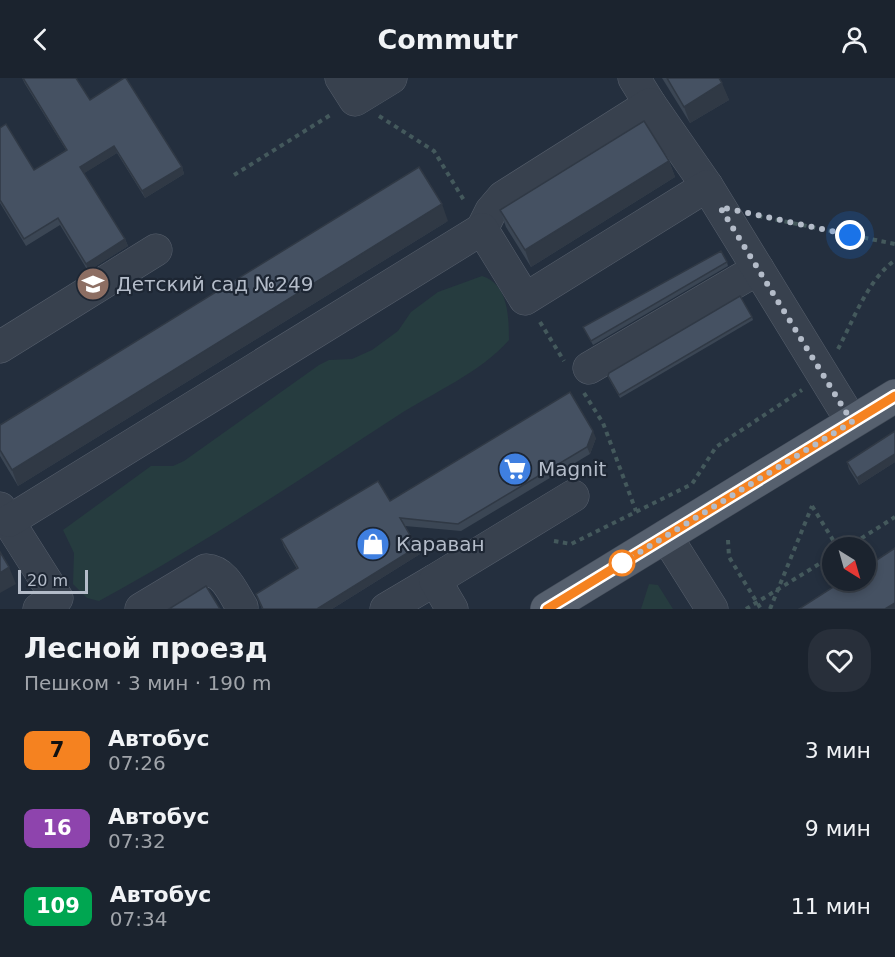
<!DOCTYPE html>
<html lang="ru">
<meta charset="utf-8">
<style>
:root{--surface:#1b232e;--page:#282f3a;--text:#f1f3f6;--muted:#a0a4aa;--line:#39404a}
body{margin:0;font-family:"DejaVu Sans",sans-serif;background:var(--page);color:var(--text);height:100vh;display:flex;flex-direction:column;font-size:22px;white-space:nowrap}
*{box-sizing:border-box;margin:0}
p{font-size:20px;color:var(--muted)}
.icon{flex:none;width:33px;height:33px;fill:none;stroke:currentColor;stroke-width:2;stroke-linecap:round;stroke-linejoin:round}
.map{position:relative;height:531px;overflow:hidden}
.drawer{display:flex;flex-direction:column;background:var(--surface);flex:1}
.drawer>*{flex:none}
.badge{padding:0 12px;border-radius:9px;font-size:21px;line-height:39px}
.needle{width:39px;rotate:143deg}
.buttons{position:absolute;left:822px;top:459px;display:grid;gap:12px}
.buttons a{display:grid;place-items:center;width:54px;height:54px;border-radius:50%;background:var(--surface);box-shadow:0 3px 9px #0003,0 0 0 2px var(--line);font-size:30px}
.scale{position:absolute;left:18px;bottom:15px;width:70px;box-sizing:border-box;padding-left:6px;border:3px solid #b4bcc9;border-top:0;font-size:16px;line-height:21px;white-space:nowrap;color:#b4bcc9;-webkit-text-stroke:4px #1d2633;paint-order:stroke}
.you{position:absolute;width:30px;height:30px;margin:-15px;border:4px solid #fff;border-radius:50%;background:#1a73e8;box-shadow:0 0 0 9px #1a73e833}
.map>.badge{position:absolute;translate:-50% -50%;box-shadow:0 0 0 3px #fff}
.round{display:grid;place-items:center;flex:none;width:63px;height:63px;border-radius:24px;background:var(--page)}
.headline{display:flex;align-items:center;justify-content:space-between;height:102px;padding:0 24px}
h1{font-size:28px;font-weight:800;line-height:45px}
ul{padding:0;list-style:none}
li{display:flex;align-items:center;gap:18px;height:78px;padding:0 24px}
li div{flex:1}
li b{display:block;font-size:22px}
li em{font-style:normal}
li .badge{min-width:66px;font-weight:700;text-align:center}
header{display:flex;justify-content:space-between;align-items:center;height:78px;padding:0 24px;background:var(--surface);font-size:27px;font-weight:800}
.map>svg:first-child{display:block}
</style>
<header><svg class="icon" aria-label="back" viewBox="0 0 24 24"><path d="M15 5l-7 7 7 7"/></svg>Commutr<svg class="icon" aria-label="person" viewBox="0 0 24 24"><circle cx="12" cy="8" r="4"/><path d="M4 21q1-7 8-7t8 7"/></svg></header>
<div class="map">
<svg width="895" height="531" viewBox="0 0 895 531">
<rect width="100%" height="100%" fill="#242f3e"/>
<g fill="#263c3f">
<path d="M482,198C508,206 509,238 509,262C480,295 434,314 397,338C299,402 202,467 99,523L87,520L73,506L74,475L63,452L151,388H173L184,383L319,287L329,282L352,281L372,272L398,253L411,234L438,214Z"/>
<polygon points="649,506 658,507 673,531 641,531"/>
</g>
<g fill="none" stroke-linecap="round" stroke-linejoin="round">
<g stroke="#565f6c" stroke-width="33">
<g id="minor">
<polyline points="341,0 355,22 391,0"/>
<polyline points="634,0 650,26"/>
<polyline points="482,151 491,133 503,119 650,26 707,108"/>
<polyline points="0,269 156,172"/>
<polyline points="589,290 758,191"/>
<polyline points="0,430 57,520 39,531"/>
<polyline points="9,443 482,151 525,221 707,108 852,344"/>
<polyline points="666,458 712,531"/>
<path d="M141,531L206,492C225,493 233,515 242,529"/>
<polyline points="386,531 435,502"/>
<polyline points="452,531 435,502 573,418"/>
</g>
</g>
<g stroke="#414a57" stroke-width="34">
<polyline id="major" points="547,531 895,318"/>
</g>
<g stroke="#44595c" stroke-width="4" stroke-dasharray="4.5 4.5" stroke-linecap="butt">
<polyline points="379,38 434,73 465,124"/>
<polyline points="234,97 332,36"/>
<polyline points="758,138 895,166"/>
<polyline points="540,244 564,283"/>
<path d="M838,271C854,241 867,203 895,182"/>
<polyline points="584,315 603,345 636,433"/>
<polyline points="812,428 838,470"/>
<polyline points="728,462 729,479 761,531"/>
<polyline points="554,463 571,466 692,406 716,369 802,312"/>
<polyline points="846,470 895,439"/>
<polyline points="746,531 832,478"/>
<polyline points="770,531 812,428"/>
</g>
<use href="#minor" stroke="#38414e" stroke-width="32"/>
<use href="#major" stroke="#56606e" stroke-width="33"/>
</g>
<g fill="#3b4654">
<polygon points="22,0 90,22 182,89 184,96 145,120 117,75 84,95 125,161 128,168 88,193 60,147 26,168 0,125 0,50 34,92 66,72 25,6"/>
<polygon points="662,0 719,0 729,22 690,45"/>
<polygon points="669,83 675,99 531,189 506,149 500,132"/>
<polygon points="448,143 18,408 0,378 0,347"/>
<polygon points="727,184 728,188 593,267 585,253 583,249"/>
<polygon points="752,239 753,242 620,320 609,301 608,298"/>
<polygon points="895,353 895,384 859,407 849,391 847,384"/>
<polygon points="596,360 590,376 461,453 405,448 417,469 420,476 332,531 262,531 256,516 297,491 284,469 281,461 390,423"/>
</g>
<g fill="#303945">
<polygon points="722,5 729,22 690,45 684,29"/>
<polygon points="114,68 117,75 83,96 80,89"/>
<polygon points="669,83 675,99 531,189 525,172"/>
<polygon points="182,89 184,96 145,120 142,113"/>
<polygon points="442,126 448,143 18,408 12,392"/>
<polygon points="125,161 128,168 88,193 86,186"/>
<polygon points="593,353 596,360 590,376 587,369"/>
<polygon points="895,376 895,384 859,407 857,400"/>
<polygon points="417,469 420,476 332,531 317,531"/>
<polygon points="9,489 16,506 0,515 0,495"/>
<polygon points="895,525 895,531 885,531"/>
</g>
<g fill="#455162" stroke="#303945" stroke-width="1.5">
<polygon points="23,0 76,0 90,22 124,0 126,0 182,89 142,113 114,68 80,89 125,161 86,186 58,140 24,161 0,122 0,50 6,46 34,92 67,72"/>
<polygon points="667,0 719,0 722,5 684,29"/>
<polygon points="644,43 669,83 525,172 500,132"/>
<polygon points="419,89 442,126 12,392 0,372 0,347"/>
<polygon points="721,173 727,184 591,263 583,249"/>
<polygon points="740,218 752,239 619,317 608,298 609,295"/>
<polygon points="570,314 593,353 587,369 458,446 400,440 417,469 317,531 263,531 256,516 298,490 281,461 378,403 390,423"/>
<polygon points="895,353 895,376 857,400 847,384"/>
<polygon points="895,470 895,525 885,531 799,531 844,502 866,502 866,489"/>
<polygon points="0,474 9,489 0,495"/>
<polygon points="206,508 220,531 169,531"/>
</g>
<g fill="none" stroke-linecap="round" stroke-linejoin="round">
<g stroke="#fff" stroke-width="14">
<polyline id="line" points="547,531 895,318"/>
</g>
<use href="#line" stroke="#f58220" stroke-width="9"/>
<polyline stroke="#b4bcc9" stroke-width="6" stroke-dasharray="0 10.8" points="622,485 852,344 720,129 850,157"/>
</g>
<defs>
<g id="school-disc" transform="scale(1.725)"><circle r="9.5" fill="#8d6e63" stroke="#1d2633"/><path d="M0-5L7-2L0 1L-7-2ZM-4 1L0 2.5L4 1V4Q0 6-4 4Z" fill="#fff"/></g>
<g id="supermarket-disc" transform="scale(1.725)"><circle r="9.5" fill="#3f7fe0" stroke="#1d2633"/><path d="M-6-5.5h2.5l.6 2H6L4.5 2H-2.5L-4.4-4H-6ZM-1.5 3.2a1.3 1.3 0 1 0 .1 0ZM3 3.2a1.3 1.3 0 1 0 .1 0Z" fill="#fff"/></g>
<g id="shop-disc" transform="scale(1.725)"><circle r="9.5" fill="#3f7fe0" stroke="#1d2633"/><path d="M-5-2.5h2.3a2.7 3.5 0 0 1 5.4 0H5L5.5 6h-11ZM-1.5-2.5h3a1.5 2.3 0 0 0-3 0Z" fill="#fff"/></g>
</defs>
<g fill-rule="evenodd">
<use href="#school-disc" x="93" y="206"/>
<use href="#supermarket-disc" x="515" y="391"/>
<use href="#shop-disc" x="373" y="466"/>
</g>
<circle fill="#fff" stroke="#f58220" stroke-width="3" cx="622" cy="485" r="12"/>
<g text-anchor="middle" stroke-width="4.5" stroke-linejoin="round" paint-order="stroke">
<g font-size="20" fill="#b4bcc9" stroke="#1d2633" text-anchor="start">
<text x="116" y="213">Детский сад №249</text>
<text x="538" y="398">Magnit</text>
<text x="396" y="473">Караван</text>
</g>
</g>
</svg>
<div class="buttons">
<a><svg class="needle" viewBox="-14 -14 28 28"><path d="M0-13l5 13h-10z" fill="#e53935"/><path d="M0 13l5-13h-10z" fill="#a0a4aa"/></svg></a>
</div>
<div class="scale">20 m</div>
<div class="you" style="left:850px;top:157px"></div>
</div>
<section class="drawer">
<div class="headline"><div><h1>Лесной проезд</h1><p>Пешком · 3 мин · 190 m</p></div><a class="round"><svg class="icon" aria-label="heart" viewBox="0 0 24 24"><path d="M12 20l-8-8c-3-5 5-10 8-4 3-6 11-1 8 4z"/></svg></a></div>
<ul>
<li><span class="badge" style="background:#f58220;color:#111">7</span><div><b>Автобус</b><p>07:26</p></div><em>3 мин</em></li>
<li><span class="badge" style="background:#8e44ad;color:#fff">16</span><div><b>Автобус</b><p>07:32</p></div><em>9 мин</em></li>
<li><span class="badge" style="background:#00a651;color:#fff">109</span><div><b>Автобус</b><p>07:34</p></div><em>11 мин</em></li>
</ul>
</section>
